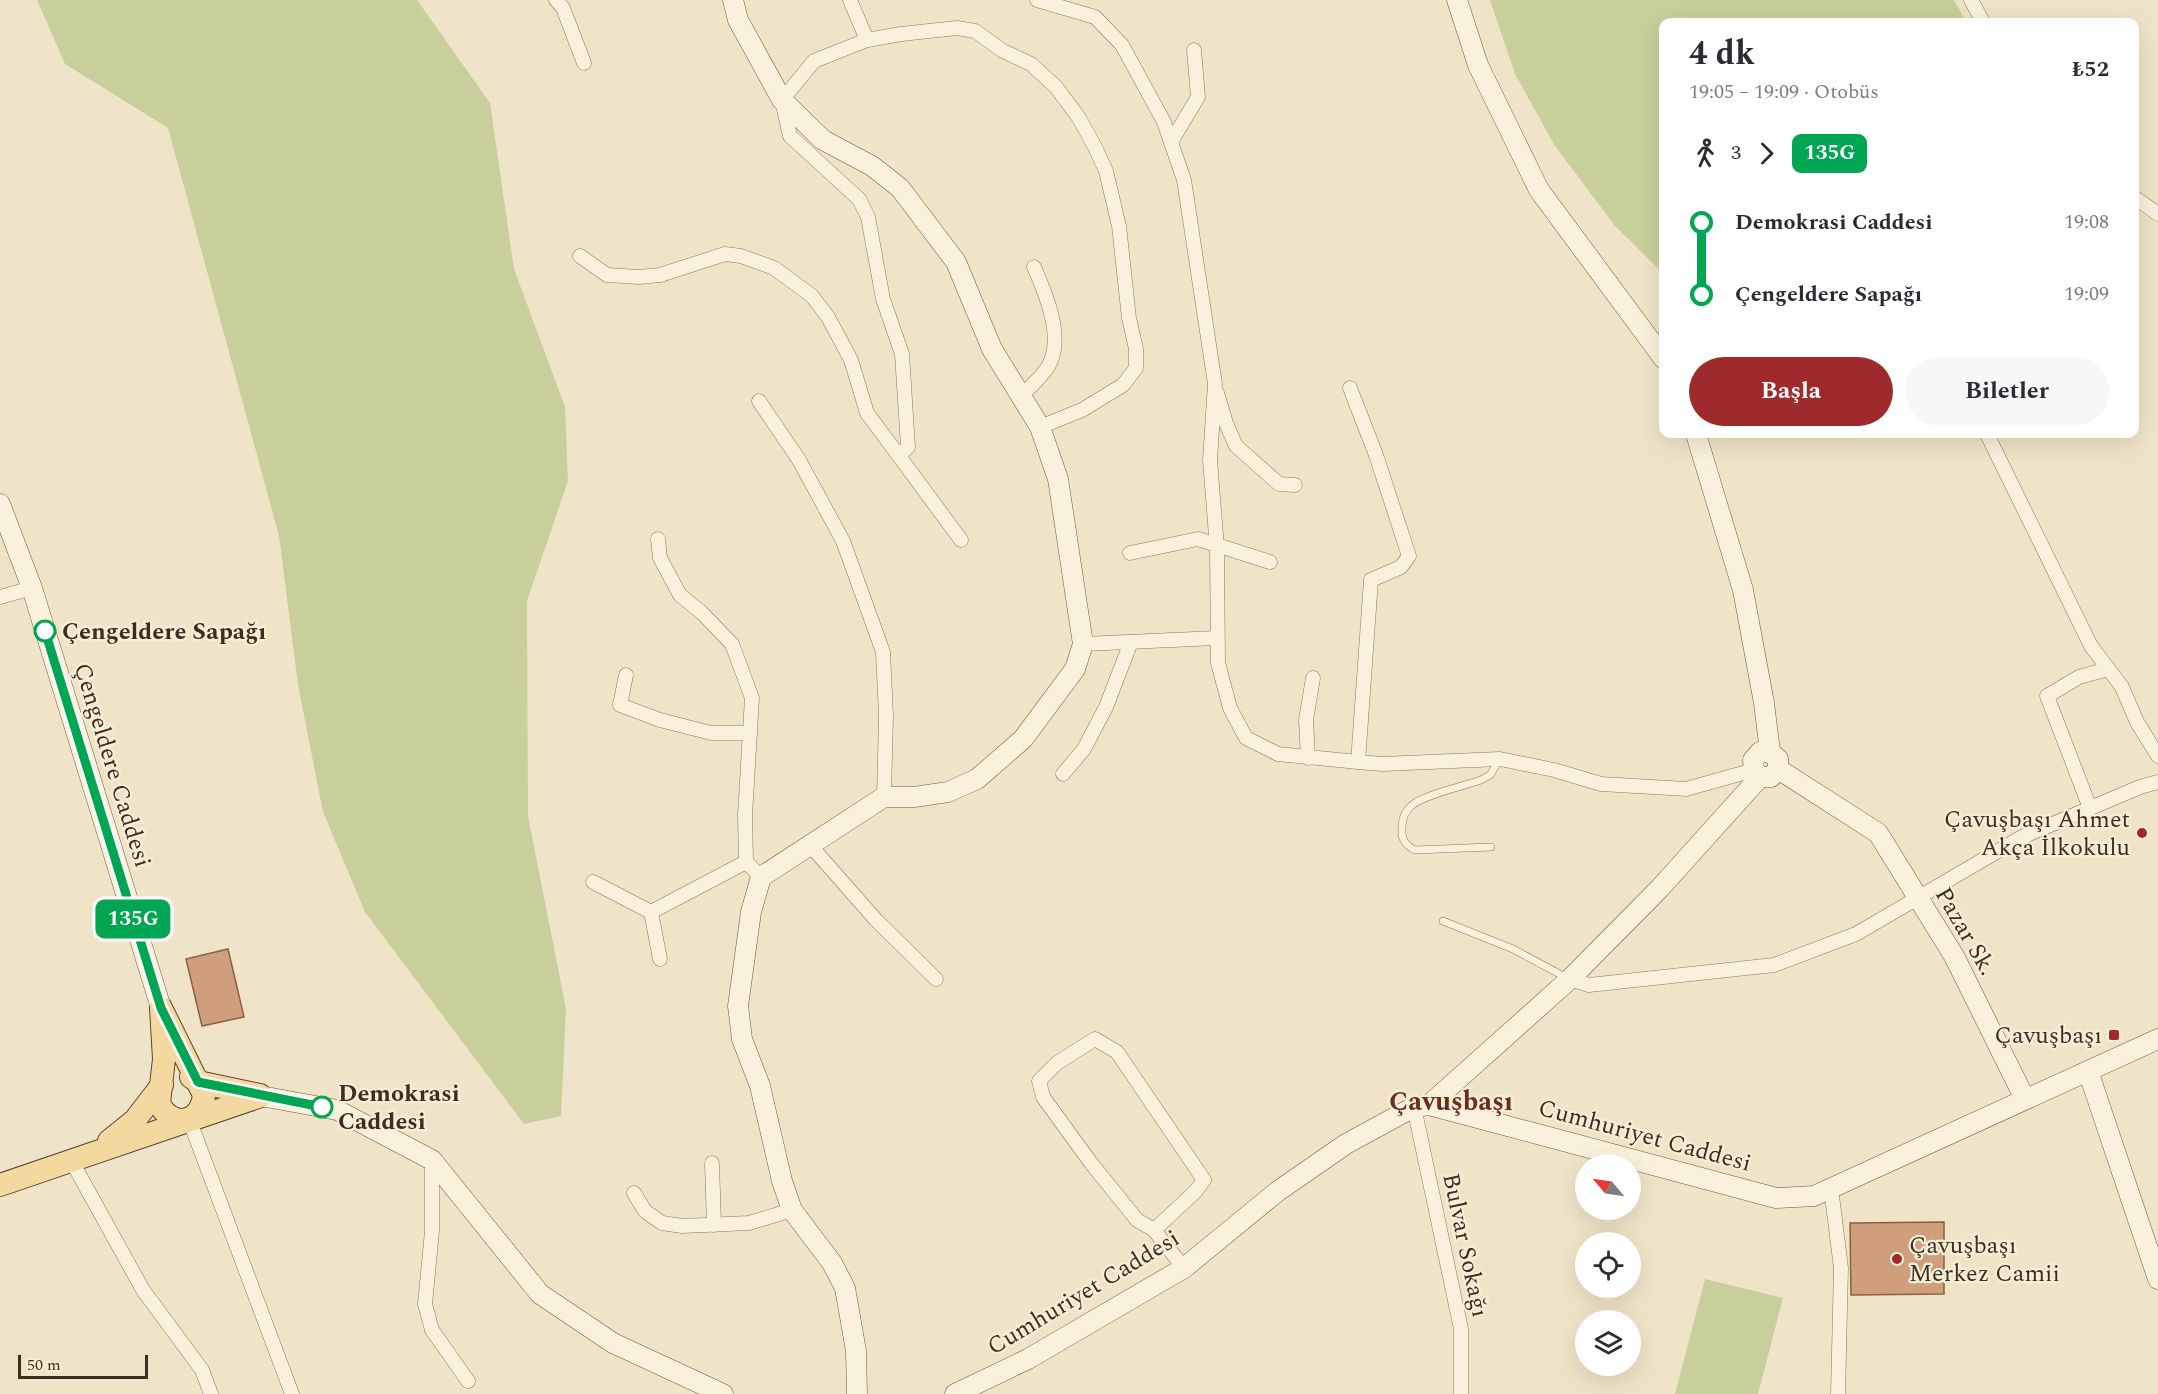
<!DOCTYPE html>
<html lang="tr">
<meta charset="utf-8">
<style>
:root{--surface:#fff;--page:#f7f7f7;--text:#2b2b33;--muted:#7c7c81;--accent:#9e2a2b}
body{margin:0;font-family:Spectral,serif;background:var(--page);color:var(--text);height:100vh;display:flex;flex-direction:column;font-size:22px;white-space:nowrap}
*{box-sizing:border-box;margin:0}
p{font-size:20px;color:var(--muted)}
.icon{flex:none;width:33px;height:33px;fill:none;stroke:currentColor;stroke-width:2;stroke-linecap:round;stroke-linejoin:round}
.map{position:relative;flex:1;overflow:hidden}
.sheet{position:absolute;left:1659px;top:18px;width:480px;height:420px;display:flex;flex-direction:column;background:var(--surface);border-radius:12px;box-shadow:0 6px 24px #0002}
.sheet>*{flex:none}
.badge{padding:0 12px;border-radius:9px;font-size:21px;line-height:39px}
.needle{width:39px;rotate:299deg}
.tools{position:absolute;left:1575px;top:1154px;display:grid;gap:12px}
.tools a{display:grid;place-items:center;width:66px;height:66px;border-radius:50%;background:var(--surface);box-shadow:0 6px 24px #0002;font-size:30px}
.scale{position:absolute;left:18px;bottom:15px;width:130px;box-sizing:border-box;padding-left:6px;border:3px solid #3d2e20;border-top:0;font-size:16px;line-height:21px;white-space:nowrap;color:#3d2e20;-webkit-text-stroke:4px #f7eed8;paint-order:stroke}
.map>.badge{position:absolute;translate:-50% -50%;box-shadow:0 0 0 3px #fff}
.legs{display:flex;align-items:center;gap:9px;height:66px;padding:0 30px;font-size:20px}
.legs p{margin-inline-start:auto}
.head{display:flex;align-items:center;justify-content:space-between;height:102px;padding:0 30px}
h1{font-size:33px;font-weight:700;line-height:45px}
.button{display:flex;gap:12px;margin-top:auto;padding:12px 30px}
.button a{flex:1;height:69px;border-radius:36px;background:var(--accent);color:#fff;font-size:24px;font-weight:700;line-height:69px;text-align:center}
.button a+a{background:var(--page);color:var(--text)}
ul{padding:0 30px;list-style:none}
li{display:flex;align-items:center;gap:21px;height:72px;font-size:22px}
li i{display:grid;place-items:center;width:9px;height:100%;margin:0 8px;background:currentColor}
li i::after{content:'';width:15px;height:15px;margin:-8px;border:4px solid;border-radius:50%;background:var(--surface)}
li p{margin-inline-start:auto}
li:first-child i{background:linear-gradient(#0000 50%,currentColor 0)}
li:last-child i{background:linear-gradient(currentColor 50%,#0000 0)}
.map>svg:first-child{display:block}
</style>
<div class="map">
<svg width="2158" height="1394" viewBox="0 0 2158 1394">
<rect width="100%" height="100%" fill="#f0e4c8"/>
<g fill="#c9cf9b">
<polygon points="37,0 417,0 490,103 514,269 565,407 568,481 527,601 528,816 566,1009 561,1116 524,1124 365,912 323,812 298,685 279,536 168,128 65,64"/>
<polygon points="1490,0 1954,0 1966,22 1664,22 1663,273 1615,226 1555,146 1515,74"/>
<polygon points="1705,1279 1783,1298 1758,1394 1675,1394"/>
</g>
<g fill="#cf9f7d" stroke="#8d5f41" stroke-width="1.5">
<polygon points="228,949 244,1017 202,1026 186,959"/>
<polygon points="1944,1222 1944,1294 1851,1295 1850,1223"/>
</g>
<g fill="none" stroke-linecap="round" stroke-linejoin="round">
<g stroke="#8d765c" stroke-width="8">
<g id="lane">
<path d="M1491,847L1415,850C1405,845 1401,839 1402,828C1402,819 1404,812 1411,806C1423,795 1464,786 1481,780L1490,775L1500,759"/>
<polyline points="1443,921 1513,949 1567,978"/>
</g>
</g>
<g stroke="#8d765c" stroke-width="15">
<g id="street">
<polyline points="556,0 563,8 584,63"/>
<polyline points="850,0 867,40"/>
<polyline points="1037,0 1095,17 1122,45 1164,122 1184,180 1215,384 1210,460 1217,548 1218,663 1230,708 1246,738 1278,754 1358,762 1382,764 1500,759 1554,770 1601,784 1686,789 1754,770"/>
<polyline points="1971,0 1983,22"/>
<polyline points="1171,142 1198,97 1194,50"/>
<polyline points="2134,197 2158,214"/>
<polyline points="580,256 607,275 639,277 660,275 725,254 741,256 774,268 812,296 828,317 851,360 867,413 899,456 908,447 902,354 883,299 868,217 859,199 790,136 782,100 814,61 867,40 901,34 957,28 975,31 1003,51 1031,64 1056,87 1079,118 1095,147 1106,171 1119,226 1129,318 1136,349 1136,368 1123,385 1082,410 1040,427"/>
<polyline points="1350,388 1376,455 1409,556 1401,567 1371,580 1358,762"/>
<polyline points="1217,393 1226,423 1236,446 1279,484 1295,485"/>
<path d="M1021,396C1030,387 1043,376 1049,365C1064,337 1046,294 1034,267"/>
<polyline points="759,401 799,460 843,541 883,652 886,716 884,797"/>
<polyline points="1987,434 2091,646 2122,687 2137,722 2158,756"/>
<polyline points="899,456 961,540"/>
<polyline points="658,539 660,558 680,595 702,613 732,644 752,698 745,815 746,862 761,877"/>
<polyline points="1130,553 1198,539 1270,562"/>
<polyline points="0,597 32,588"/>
<polyline points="1083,644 1217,638"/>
<polyline points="626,675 620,705 660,720 711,733 750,733"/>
<polyline points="1308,758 1306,720 1313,678"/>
<polyline points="1063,774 1084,749 1106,707 1131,642"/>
<polyline points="2090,808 2047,696 2079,677 2108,669"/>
<polyline points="810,845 876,920 936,979"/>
<polyline points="593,882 651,912 746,862"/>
<polyline points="651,912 660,959"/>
<polyline points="1570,979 1589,985 1774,965 1856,934 2022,837 2140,787 2158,782"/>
<polyline points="1414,1107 1461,1329 1461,1394"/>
<polyline points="189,1119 292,1394"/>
<polyline points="71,1160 143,1290 202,1370 211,1394"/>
<polyline points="432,1160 432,1231 425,1304 432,1330 468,1381"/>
<polyline points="712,1163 714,1225"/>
<polyline points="1831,1188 1841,1268 1838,1394"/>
<polyline points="634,1193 645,1211 662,1223 682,1226 749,1223 792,1210"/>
<polyline points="1154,1230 1195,1192 1204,1180 1117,1052 1095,1039 1057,1063 1039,1081 1043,1097 1091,1163 1137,1220 1154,1230 1184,1268"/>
</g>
</g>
<g stroke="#6f573f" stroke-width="21">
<g id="secondary">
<polyline points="733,0 738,20 782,100 823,140 872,166 900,188 956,262 992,349 1040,427 1058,479 1083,644 1075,669 1023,739 977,779 948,792 914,797 884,797 761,877 751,912 738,1006 742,1039 760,1086 782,1181 792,1210 832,1263 845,1288 856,1351 857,1394"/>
<polyline points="1457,0 1478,65 1539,190 1664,359"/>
<polyline points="1696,434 1743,590 1764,703 1770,752"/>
<polyline points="0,504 32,588 161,1008"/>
<polyline points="1778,769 1878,833 1954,956 2025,1099"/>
<polyline points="2088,1071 2158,1279"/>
<polyline points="261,1096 337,1110 432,1160 540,1294 613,1343 723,1394"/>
<polyline points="1429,1105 1570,979 1660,888 1760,777 1771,777 1778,769 1778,759 1770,752 1760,752 1753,760 1754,770 1760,777"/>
<polyline points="955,1394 1028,1359 1184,1268 1278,1191 1346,1144 1414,1107 1429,1105 1776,1198 1814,1196 2158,1039"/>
</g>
</g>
<g stroke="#5b4430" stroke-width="24">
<g id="primary">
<path d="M161,1008L204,1095C201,1124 171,1129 159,1103L164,1059Z"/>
<polyline points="191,1077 198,1082 260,1095"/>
<polyline points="109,1141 135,1120 162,1085"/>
<polyline points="0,1185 261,1096"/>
</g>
</g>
<use href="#lane" stroke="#faf1dc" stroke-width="7"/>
<use href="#street" stroke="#faf1dc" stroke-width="14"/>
<use href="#secondary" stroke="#faf1dc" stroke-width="20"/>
<use href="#primary" stroke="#f3d9a0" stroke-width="22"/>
</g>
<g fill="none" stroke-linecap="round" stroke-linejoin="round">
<g stroke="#fff" stroke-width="14">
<polyline id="line-1" points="45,631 161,1008 198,1082 322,1107"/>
</g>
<use href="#line-1" stroke="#00a651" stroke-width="9"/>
</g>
<g fill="#fff" stroke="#00a651" stroke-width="3">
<circle cx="45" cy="631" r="10"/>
<circle cx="322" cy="1107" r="10"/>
</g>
<g fill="#9e2a2b" stroke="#f7eed8" stroke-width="2">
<circle cx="2142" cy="833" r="6"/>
<rect x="2108" y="1029" width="12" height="12" rx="3"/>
<circle cx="1897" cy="1259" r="6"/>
</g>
<g text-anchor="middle" stroke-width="4.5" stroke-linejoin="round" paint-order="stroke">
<g font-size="24" font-weight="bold" fill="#3d2e20" stroke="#f7eed8" text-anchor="start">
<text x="62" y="639">Çengeldere Sapağı</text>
<text x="338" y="1101">Demokrasi<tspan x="338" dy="28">Caddesi</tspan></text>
</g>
<g font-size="24" fill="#3d2e20" stroke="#f7eed8">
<text transform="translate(113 765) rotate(73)" y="8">Çengeldere Caddesi</text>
<text transform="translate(1966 931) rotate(60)" y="8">Pazar Sk.</text>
<text transform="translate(1645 1135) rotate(15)" y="8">Cumhuriyet Caddesi</text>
<text transform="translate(1466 1245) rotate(78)" y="8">Bulvar Sokağı</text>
<text transform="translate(1083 1292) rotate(-31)" y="8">Cumhuriyet Caddesi</text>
</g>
<g font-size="24" fill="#3d2e20" stroke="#f7eed8" text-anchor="end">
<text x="2130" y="827">Çavuşbaşı Ahmet<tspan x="2130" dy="28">Akça İlkokulu</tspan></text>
<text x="2102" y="1043">Çavuşbaşı</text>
<text x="1909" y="1253" text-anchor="start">Çavuşbaşı<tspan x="1909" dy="28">Merkez Camii</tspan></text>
</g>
<g font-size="27" font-weight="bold" fill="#6b2e1e" stroke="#f7eed8">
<text x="1451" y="1110">Çavuşbaşı</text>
</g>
</g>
</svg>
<div class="tools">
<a><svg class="needle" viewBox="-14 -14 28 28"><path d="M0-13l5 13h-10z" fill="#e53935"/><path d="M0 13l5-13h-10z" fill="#7c7c81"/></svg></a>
<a><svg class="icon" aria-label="locate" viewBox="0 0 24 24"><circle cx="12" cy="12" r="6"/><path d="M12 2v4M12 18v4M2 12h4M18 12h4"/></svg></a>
<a><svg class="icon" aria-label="layers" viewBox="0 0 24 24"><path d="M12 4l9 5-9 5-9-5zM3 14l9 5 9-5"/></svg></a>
</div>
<div class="scale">50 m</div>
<b class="badge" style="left:133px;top:919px;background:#00a651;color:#fff">135G</b>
<section class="sheet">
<div class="head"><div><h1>4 dk</h1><p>19:05 – 19:09 · Otobüs</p></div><b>₺52</b></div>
<div class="legs"><svg class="icon" aria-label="walk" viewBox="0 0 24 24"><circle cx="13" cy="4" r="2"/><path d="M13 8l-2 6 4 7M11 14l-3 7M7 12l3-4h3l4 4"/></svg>3<svg class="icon" aria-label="forward" viewBox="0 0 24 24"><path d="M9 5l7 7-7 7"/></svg><b class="badge" style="background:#00a651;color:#fff">135G</b></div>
<ul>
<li><i style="color:#00a651"></i><b>Demokrasi Caddesi</b><p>19:08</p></li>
<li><i style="color:#00a651"></i><b>Çengeldere Sapağı</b><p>19:09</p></li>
</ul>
<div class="button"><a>Başla</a><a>Biletler</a></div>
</section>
</div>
